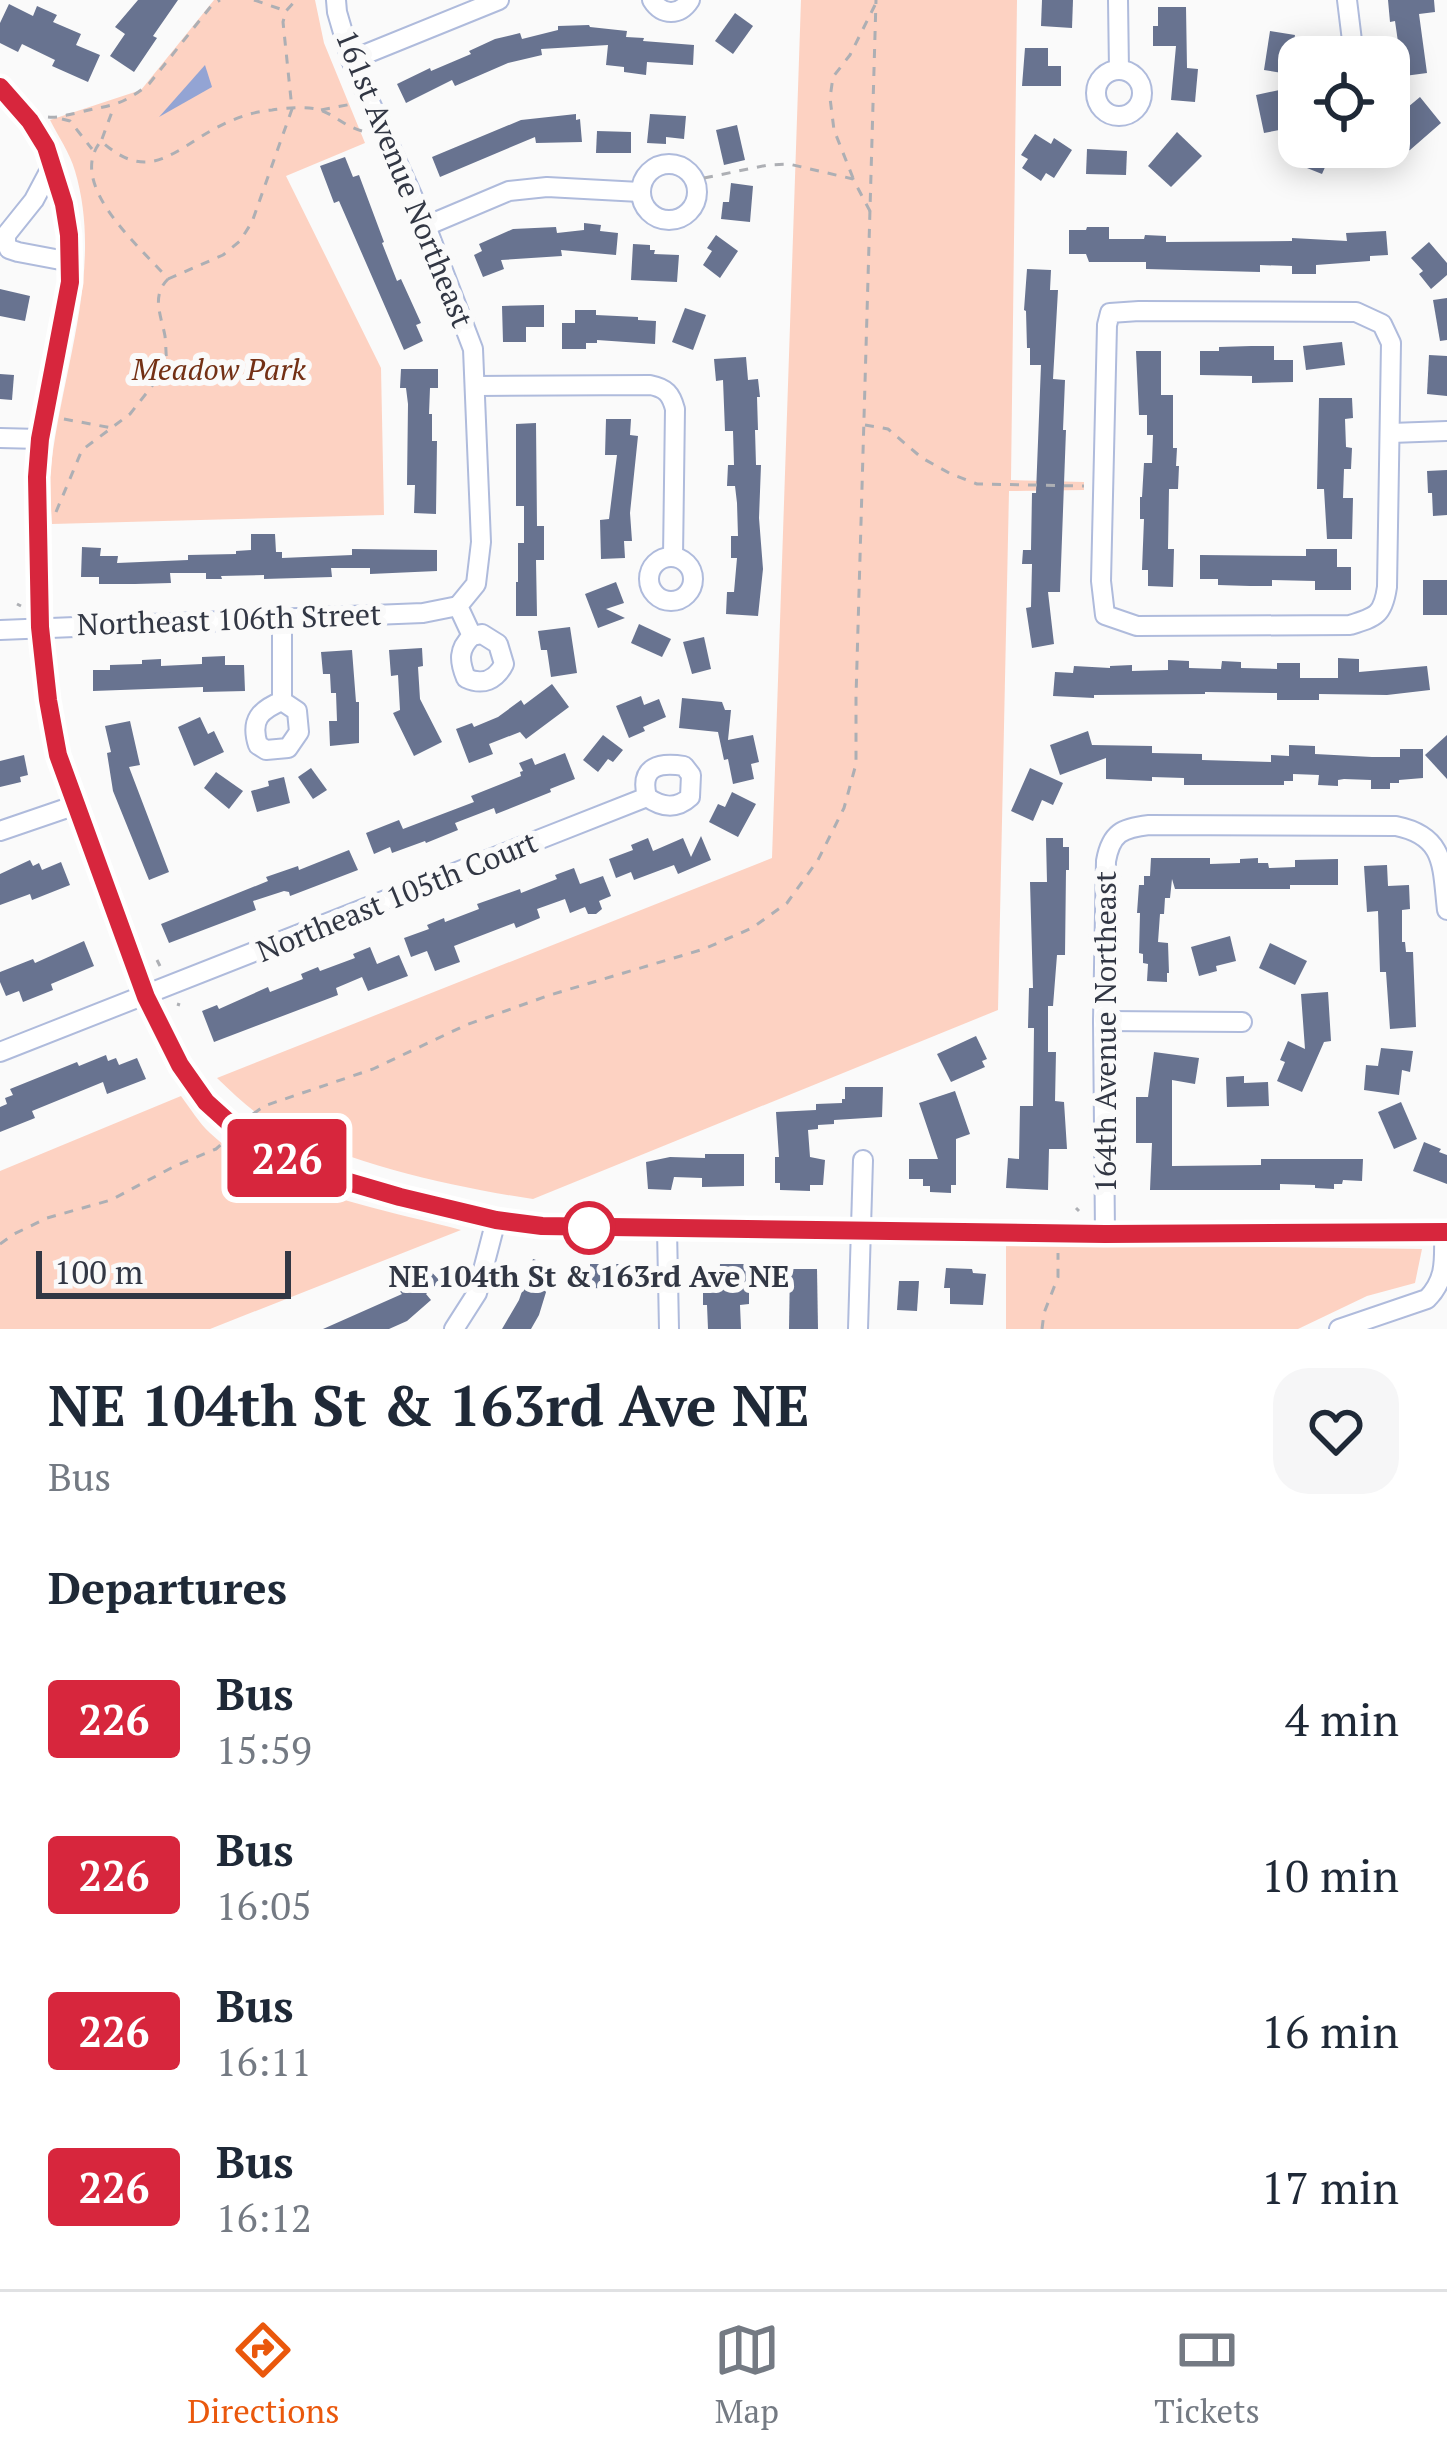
<!DOCTYPE html>
<style>
:root{--surface:#fff;--page:#f6f6f7;--text:#1f2937;--muted:#747a83;--line:#e0e1e3;--accent:#ea580c}
body{margin:0;font-family:"PT Serif",serif;background:var(--page);color:var(--text);height:100vh;display:flex;flex-direction:column;font-size:45px;white-space:nowrap}
*{box-sizing:border-box;margin:0}
p{font-size:39px;color:var(--muted)}
.icon{flex:none;width:66px;height:66px;fill:none;stroke:currentColor;stroke-width:2;stroke-linecap:round;stroke-linejoin:round}
.map{position:relative;height:1329px;overflow:hidden}
.side{display:flex;flex-direction:column;background:var(--surface);flex:1}
.side>*{flex:none}
.badge{padding:0 24px;border-radius:9px;font-size:42px;line-height:78px}
.controls{position:absolute;left:1278px;top:36px;display:grid;gap:24px}
.controls a{display:grid;place-items:center;width:132px;height:132px;border-radius:24px;background:var(--surface);box-shadow:0 6px 30px #0003;font-size:60px}
.scale{position:absolute;left:36px;bottom:30px;width:255px;box-sizing:border-box;padding-left:12px;border:6px solid #323744;border-top:0;font-size:33px;line-height:42px;white-space:nowrap;color:#323744;-webkit-text-stroke:9px #fafafa;paint-order:stroke}
.map>.badge{position:absolute;translate:-50% -50%;box-shadow:0 0 0 6px #fff}
h2{padding:0 48px;font-size:45px;line-height:108px}
.round{display:grid;place-items:center;flex:none;width:126px;height:126px;border-radius:36px;background:var(--page)}
.head{display:flex;align-items:center;justify-content:space-between;height:204px;padding:0 48px}
h1{font-size:57px;font-weight:800;line-height:90px}
ul{padding:0;list-style:none}
li{display:flex;align-items:center;gap:36px;height:156px;padding:0 48px}
li div{flex:1}
li b{display:block;font-size:45px}
li em{font-style:normal}
li .badge{min-width:132px;font-weight:700;text-align:center}
.tab-bar{display:flex;justify-content:space-around;align-items:center;height:168px;border-top:3px solid var(--line);background:var(--surface);font-size:33px;color:var(--muted)}
.tab-bar a{display:grid;justify-items:center;gap:6px}
.tab-bar .selected{color:var(--accent)}
.map>svg:first-child{display:block}
</style>
<div class="map">
<svg width="1447" height="1329" viewBox="0 0 1447 1329">
<rect width="100%" height="100%" fill="#fafafa"/>
<g fill="#fdd2c2">
<path d="M214,0H315L324,43L365,143L286,176L381,368L384,515L52,524C51,508 49,493 50,477C59,376 105,272 75,171C70,153 58,136 50,120L141,90Z"/>
<path d="M801,0H1017L1011,480L1084,482V490L1009,491L998,1010L533,1199C452,1187 356,1165 282,1129C257,1117 237,1097 217,1078L772,858Z"/>
<path d="M181,1096C190,1108 199,1123 210,1133C270,1190 382,1209 461,1230L210,1329H0V1171Z"/>
<polygon points="1006,1243 1058,1244 1422,1249 1415,1283 1367,1296 1298,1329 1006,1329"/>
</g>
<polygon fill="#93a4d4" points="205,65 212,87 159,117"/>
<g fill="#687390">
<polygon points="138,0 178,0 153,36 157,38 134,72 110,56 125,34 115,27"/>
<polygon points="1042,0 1073,0 1072,28 1041,26"/>
<polygon points="1388,0 1434,0 1435,12 1419,14 1427,73 1397,77 1394,56 1400,56 1395,21 1390,22"/>
<polygon points="9,4 33,16 37,6 57,15 53,22 81,34 76,45 100,55 88,82 52,66 55,60 22,44 18,52 0,43 0,23"/>
<polygon points="1158,7 1186,7 1187,68 1198,69 1195,102 1171,100 1176,46 1153,46 1153,26 1158,26"/>
<polygon points="735,13 753,26 733,54 715,41"/>
<polygon points="589,25 590,27 627,31 626,37 644,38 643,41 694,45 693,65 647,62 646,75 624,72 624,67 606,65 608,45 541,49 542,55 508,63 455,86 452,80 406,103 397,84 430,68 431,71 471,54 469,51 495,39 520,33 522,39 558,30 558,26"/>
<polygon points="1270,31 1295,35 1288,74 1264,70"/>
<polygon points="1025,48 1048,48 1048,66 1061,66 1061,86 1022,86"/>
<polygon points="1289,88 1293,107 1286,108 1290,128 1264,133 1256,95"/>
<polygon points="1420,97 1441,123 1410,150 1356,166 1351,147 1406,147 1390,128 1406,116 1402,112"/>
<polygon points="576,114 576,120 580,119 582,142 536,143 535,137 440,177 432,157 521,120"/>
<polygon points="650,114 686,116 684,139 666,137 666,144 647,143"/>
<polygon points="737,125 745,160 724,165 716,130"/>
<polygon points="597,131 631,132 631,153 596,153"/>
<polygon points="1177,132 1202,156 1171,187 1148,166"/>
<polygon points="1035,134 1051,144 1054,138 1072,150 1054,178 1046,173 1041,181 1022,168 1028,159 1021,155"/>
<polygon points="1294,142 1299,143 1299,147 1334,147 1322,174 1287,160"/>
<polygon points="1087,149 1127,151 1126,175 1086,174"/>
<polygon points="345,157 353,177 359,175 384,242 382,243 397,281 401,279 421,323 416,325 423,341 404,350 339,201 334,203 320,166"/>
<polygon points="731,183 753,186 750,222 721,219 723,202 729,202"/>
<polygon points="584,223 601,225 600,231 618,233 616,255 561,250 562,256 501,260 504,269 483,277 474,255 482,251 479,244 513,229 556,227 557,233 584,230"/>
<polygon points="1087,227 1109,227 1109,239 1144,239 1145,235 1166,236 1166,242 1292,241 1292,238 1347,241 1346,233 1386,231 1388,255 1370,256 1370,261 1316,265 1316,274 1292,274 1292,266 1260,265 1260,272 1146,269 1146,262 1089,262 1086,254 1069,254 1069,230 1086,230"/>
<polygon points="716,235 738,251 720,278 703,265 712,251 707,248"/>
<polygon points="1429,242 1447,263 1447,275 1431,289 1419,274 1423,271 1411,258"/>
<polygon points="633,244 650,245 650,250 655,250 654,254 679,255 677,282 631,280"/>
<polygon points="1027,269 1051,270 1050,290 1058,290 1053,379 1065,380 1063,430 1066,430 1060,592 1048,592 1054,644 1032,648 1026,608 1031,607 1032,564 1022,564 1023,550 1031,550 1032,493 1036,493 1041,365 1030,365 1030,348 1027,348 1026,311 1024,310"/>
<polygon points="0,289 30,296 25,321 0,316"/>
<polygon points="1447,298 1447,340 1440,341 1433,300"/>
<polygon points="544,305 544,327 526,327 526,342 503,342 502,306"/>
<polygon points="685,308 706,315 693,350 672,342"/>
<polygon points="575,310 596,310 596,315 638,317 638,320 656,321 655,344 597,340 597,343 586,343 586,349 562,349 562,323 575,323"/>
<polygon points="1342,342 1345,365 1306,370 1303,346"/>
<polygon points="1251,346 1274,346 1274,360 1293,360 1293,382 1252,383 1252,376 1200,375 1200,351 1219,351 1219,347"/>
<polygon points="1136,351 1161,351 1161,395 1173,395 1173,448 1177,448 1176,466 1179,466 1178,489 1169,489 1168,549 1174,549 1173,587 1148,586 1148,570 1142,570 1144,519 1140,519 1140,497 1142,497 1144,463 1152,463 1153,435 1147,435 1147,415 1139,415"/>
<polygon points="1429,355 1447,356 1447,396 1427,394"/>
<polygon points="746,357 748,380 758,379 760,397 757,397 758,430 755,430 756,465 761,465 759,518 763,569 758,616 726,614 727,592 734,592 737,558 731,558 731,536 738,536 737,503 735,486 727,486 728,465 734,465 733,431 725,431 723,380 716,381 714,359"/>
<polygon points="401,369 438,369 438,388 430,388 429,414 432,414 432,441 437,441 436,514 414,513 415,485 407,485 408,404 406,388 400,388"/>
<polygon points="0,374 14,375 12,400 0,399"/>
<polygon points="1319,398 1352,398 1353,418 1345,419 1346,447 1352,448 1351,469 1344,469 1343,498 1353,498 1352,539 1327,539 1324,489 1317,489"/>
<polygon points="606,419 631,419 630,435 638,436 630,513 632,541 624,541 625,558 601,559 600,520 609,519 617,455 605,455"/>
<polygon points="536,423 537,526 544,526 544,560 536,560 537,616 516,616 516,582 518,582 518,543 524,543 524,506 516,506 516,424"/>
<polygon points="1447,470 1447,515 1433,516 1432,493 1428,493 1427,471"/>
<polygon points="251,534 275,534 276,552 282,552 282,558 352,555 352,549 437,550 437,571 370,574 370,568 331,568 332,577 264,579 264,575 221,576 222,579 206,579 206,573 170,573 171,583 135,584 99,584 99,577 81,577 82,547 101,548 100,556 118,556 117,563 188,560 188,555 236,554 236,551 251,550"/>
<polygon points="1306,549 1337,549 1337,567 1351,567 1351,590 1315,590 1315,581 1272,580 1272,586 1250,586 1218,585 1218,579 1200,579 1200,555 1306,556"/>
<rect x="1423" y="580" width="24" height="35"/>
<polygon points="616,582 624,603 606,609 625,618 598,628 585,594"/>
<polygon points="639,624 671,639 662,657 631,643"/>
<polygon points="570,627 577,673 551,677 547,650 541,650 538,631"/>
<polygon points="704,637 711,669 692,674 683,642"/>
<polygon points="422,648 423,666 418,667 420,699 442,742 414,756 393,713 400,710 398,675 391,676 389,650"/>
<polygon points="352,650 356,702 359,702 359,743 330,746 329,721 337,721 336,693 331,693 330,674 323,674 321,652"/>
<polygon points="225,656 225,665 244,665 245,691 203,692 203,687 93,691 93,670 110,670 110,665 142,664 142,660 161,659 161,666 202,664 202,657"/>
<polygon points="1338,658 1359,659 1359,672 1427,666 1430,690 1387,695 1319,694 1319,700 1277,700 1277,693 1205,692 1205,694 1094,695 1094,698 1053,696 1055,672 1073,673 1074,666 1110,668 1110,666 1132,665 1132,671 1168,670 1168,660 1189,661 1189,668 1221,669 1222,661 1241,662 1241,668 1277,669 1277,663 1300,663 1300,678 1338,678"/>
<polygon points="552,684 569,707 526,739 520,732 489,744 493,754 469,763 456,729 472,723 474,727 498,717 521,700 524,705"/>
<polygon points="641,696 644,705 659,699 666,717 643,727 645,731 629,738 616,706"/>
<polygon points="682,698 722,702 725,710 731,710 728,740 753,735 759,762 751,764 754,779 733,784 728,759 724,760 718,732 679,728"/>
<polygon points="200,717 208,734 214,731 224,752 194,766 178,727"/>
<polygon points="130,721 140,765 129,767 169,872 149,880 113,791 107,753 111,752 105,726"/>
<polygon points="1088,731 1092,745 1152,746 1152,753 1202,754 1202,760 1271,762 1271,755 1289,756 1289,745 1315,746 1315,754 1372,757 1400,757 1400,749 1423,749 1423,778 1399,780 1399,783 1390,783 1390,789 1371,789 1371,780 1344,779 1338,780 1338,786 1318,785 1319,775 1293,774 1293,781 1284,781 1284,785 1184,785 1184,778 1152,777 1152,781 1106,779 1106,758 1060,775 1050,745"/>
<polygon points="603,735 623,750 613,762 608,759 598,772 583,760"/>
<polygon points="1447,735 1447,779 1425,755"/>
<polygon points="565,753 575,779 550,789 551,792 496,814 494,808 455,823 458,830 426,843 425,841 392,853 390,847 374,854 366,833 399,820 403,829 474,802 471,796 521,776 520,772 523,771 519,763 532,758 535,765"/>
<polygon points="24,755 28,775 20,777 21,782 0,787 0,761"/>
<polygon points="311,768 327,790 313,799 298,777"/>
<polygon points="1030,768 1063,783 1053,805 1042,800 1033,821 1011,811"/>
<polygon points="216,772 243,791 229,809 204,788"/>
<polygon points="284,777 290,803 257,812 251,791 269,786 268,781"/>
<polygon points="732,792 756,804 738,837 709,822 718,804 725,807"/>
<polygon points="701,836 711,860 678,874 674,865 634,880 631,872 616,878 609,859 633,850 631,845 648,838 653,851 683,838 691,857"/>
<polygon points="1046,838 1063,838 1063,847 1069,847 1069,870 1066,870 1065,955 1057,955 1053,1006 1048,1006 1048,1052 1056,1052 1055,1101 1064,1102 1067,1149 1049,1149 1048,1190 1006,1188 1008,1158 1019,1159 1020,1106 1033,1106 1034,1028 1028,1028 1029,988 1033,988 1030,882 1047,882"/>
<polygon points="349,850 358,870 290,896 289,892 284,891 253,901 256,910 169,943 161,924 268,881 266,877 298,866 299,870"/>
<polygon points="1151,858 1210,858 1210,864 1240,863 1240,859 1258,858 1258,863 1268,863 1269,868 1295,867 1295,860 1338,859 1338,885 1290,885 1290,889 1175,889 1172,879 1170,898 1165,898 1164,914 1160,914 1158,942 1168,943 1169,973 1167,973 1167,982 1147,981 1148,964 1143,963 1143,954 1139,953 1140,913 1137,913 1139,885 1144,885 1144,876 1150,876"/>
<polygon points="30,860 33,866 39,863 42,870 61,862 70,885 32,900 30,894 0,905 0,874"/>
<polygon points="1387,865 1388,886 1409,885 1410,909 1402,910 1402,942 1405,942 1406,952 1413,952 1416,1027 1390,1029 1386,972 1380,972 1378,911 1367,912 1364,866"/>
<polygon points="574,868 580,884 603,876 611,896 599,901 602,909 596,914 588,914 585,907 570,913 565,899 537,909 540,918 516,928 514,923 454,946 460,962 435,971 427,951 411,957 404,938 429,929 427,925 444,918 445,922 479,909 477,904 520,889 521,893 557,879 555,875"/>
<polygon points="1230,936 1236,961 1216,966 1217,971 1199,976 1191,947"/>
<polygon points="84,941 94,966 51,984 53,990 23,1002 19,991 6,996 0,982 0,972 33,959 35,963"/>
<polygon points="1270,943 1307,961 1295,985 1259,968"/>
<polygon points="370,947 377,964 399,955 408,976 368,991 362,977 336,988 338,995 214,1042 202,1011 217,1005 219,1009 268,987 270,992 303,979 301,974 318,967 320,971 355,958 353,954"/>
<polygon points="1328,992 1331,1041 1324,1042 1302,1092 1277,1081 1285,1062 1280,1060 1288,1041 1305,1049 1301,994"/>
<polygon points="976,1036 987,1059 982,1061 985,1067 951,1082 937,1054"/>
<polygon points="1381,1048 1413,1051 1410,1072 1402,1070 1399,1095 1364,1090 1366,1065 1378,1066"/>
<polygon points="1154,1052 1199,1058 1195,1084 1172,1080 1172,1166 1261,1165 1261,1159 1363,1159 1362,1181 1343,1180 1342,1184 1334,1184 1334,1189 1315,1188 1315,1185 1280,1184 1280,1190 1150,1190 1152,1143 1136,1143 1136,1097 1148,1097"/>
<polygon points="106,1055 108,1061 116,1058 119,1065 137,1058 146,1079 107,1094 103,1082 32,1111 35,1118 0,1132 0,1107 7,1104 5,1098 13,1095 10,1089 77,1062 79,1066"/>
<polygon points="1244,1076 1244,1083 1268,1082 1269,1106 1227,1107 1226,1077"/>
<polygon points="845,1087 883,1087 882,1117 834,1120 834,1124 818,1125 818,1129 808,1130 810,1157 825,1160 823,1185 810,1185 810,1191 780,1190 780,1183 775,1183 775,1157 779,1157 776,1112 816,1110 816,1104 842,1103 842,1099 845,1099"/>
<polygon points="955,1091 970,1134 956,1139 956,1185 951,1185 951,1193 930,1192 930,1186 923,1186 923,1179 909,1179 909,1159 938,1159 919,1103"/>
<polygon points="1401,1102 1417,1139 1394,1149 1378,1112"/>
<polygon points="1424,1142 1441,1149 1439,1152 1447,1155 1447,1184 1413,1171"/>
<polygon points="705,1154 744,1154 744,1186 702,1187 702,1178 674,1177 671,1190 648,1189 646,1162 670,1157 705,1158"/>
<polygon points="533,1259 554,1266 539,1315 531,1329 502,1329 519,1300"/>
<polygon points="590,1264 624,1264 623,1289 590,1288"/>
<polygon points="720,1264 749,1264 749,1304 740,1305 741,1329 708,1329 707,1305 703,1305 703,1281 719,1281"/>
<polygon points="425,1265 440,1281 426,1294 431,1300 407,1321 389,1329 323,1329 402,1294 398,1289"/>
<polygon points="946,1268 972,1269 973,1273 986,1274 983,1305 950,1304 950,1288 944,1288"/>
<polygon points="790,1269 817,1269 818,1329 789,1329"/>
<polygon points="899,1281 919,1281 917,1311 897,1310"/>
</g>
<g fill="none" stroke-linecap="round" stroke-linejoin="round">
<g stroke="#afbbdc" stroke-width="22">
<g id="minor">
<polyline points="336,0 337,12 351,60 426,226 473,349 481,542 476,584 458,606 472,636"/>
<path d="M652,0C662,16 680,16 690,0"/>
<polyline points="1118,0 1119,70"/>
<polyline points="1347,0 1354,57"/>
<polyline points="351,60 499,0"/>
<circle cx="1119" cy="93" r="23"/>
<polyline points="0,87 30,121 46,147 64,204 69,235 70,282 40,439 37,477 41,627 48,700 59,755 146,997 180,1065 206,1102 237,1130 274,1153 328,1176 400,1197 496,1220 542,1226 1105,1234 1447,1232"/>
<circle cx="669" cy="192" r="28"/>
<polyline points="52,166 34,200 6,235 6,243 9,249 18,252 71,262"/>
<polyline points="426,226 509,191 547,187 640,192"/>
<path d="M1139,311L1356,312L1382,324L1391,343L1387,587C1383,615 1376,617 1350,625L1137,626L1105,615L1101,581L1107,325L1110,313Z"/>
<path d="M477,386L650,385C666,388 671,394 675,409L673,557"/>
<polyline points="1391,433 1447,431"/>
<polyline points="0,438 40,439"/>
<circle cx="671" cy="579" r="22"/>
<polyline points="0,630 423,613 458,606"/>
<path d="M482,634L498,644L504,664C496,680 483,686 466,678C459,661 458,649 472,636Z"/>
<path d="M282,701L297,711L299,732L288,748L266,750L258,745C250,720 260,710 282,701V618"/>
<polyline points="0,831 76,805"/>
<polyline points="1103,1021 1242,1022"/>
<path d="M0,1052L647,797C661,807 676,810 690,797L691,775L684,766C660,762 639,766 647,797"/>
<polyline points="667,1229 669,1329"/>
<path d="M1105,1234L1103,1021L1106,861C1111,833 1122,828 1149,825L1396,826C1446,836 1442,867 1447,910"/>
<polyline points="454,1329 477,1293 496,1220"/>
<polyline points="858,1329 863,1160"/>
<path d="M1339,1329L1427,1299C1447,1279 1444,1258 1444,1232"/>
</g>
</g>
<g stroke="#adafb4" stroke-width="3" stroke-dasharray="9 9" stroke-linecap="butt">
<polyline points="254,0 286,11"/>
<polyline points="321,110 352,104"/>
<path d="M48,117C59,118 66,115 77,113C111,104 119,108 149,84L212,5L220,0"/>
<polyline points="62,119 70,121 92,149"/>
<polyline points="102,139 113,109"/>
<polyline points="704,178 768,165 789,164 853,179 871,213"/>
<polyline points="853,178 834,130 830,98 833,77 850,55 875,5"/>
<polyline points="168,279 223,255 240,241 252,222 292,109 283,22 286,11 296,0"/>
<polyline points="64,419 112,428"/>
<polyline points="865,425 888,429 922,458 951,474 977,484 1084,486"/>
<path d="M56,512L82,450L130,414L167,367C166,357 166,346 165,336C161,315 151,296 168,279C142,248 65,185 101,141C141,177 163,161 202,136C223,123 247,112 272,110C286,108 308,106 320,110C335,115 344,126 362,131"/>
<polyline points="17,604 21,606"/>
<polyline points="157,960 160,966"/>
<polyline points="177,1004 180,1005"/>
<polyline points="253,1114 264,1106 373,1069 466,1025 550,995 704,949 752,928 787,903 818,860 844,808 856,764 856,697 876,0"/>
<polyline points="1076,1208 1079,1211"/>
<polyline points="0,1244 14,1234 47,1218 111,1200 173,1167 216,1149 224,1142"/>
<polyline points="1042,1329 1044,1313 1058,1277 1058,1253"/>
</g>
<use href="#minor" stroke="#fff" stroke-width="18"/>
</g>
<g fill="none" stroke-linecap="round" stroke-linejoin="round">
<g stroke="#fff" stroke-width="27">
<polyline id="line" points="0,87 30,121 46,147 64,204 69,235 70,282 40,439 37,477 40,627 48,700 58,755 146,997 180,1065 206,1102 237,1130 274,1153 328,1176 400,1197 496,1220 542,1226 1105,1234 1447,1232"/>
</g>
<use href="#line" stroke="#d7263d" stroke-width="18"/>
</g>
<circle fill="#fff" stroke="#d7263d" stroke-width="6" cx="589" cy="1228" r="24"/>
<g text-anchor="middle" stroke-width="12" stroke-linejoin="round" paint-order="stroke">
<g font-size="30" fill="#323744" stroke="#fafafa">
<text transform="translate(404 179) rotate(68)" y="10">161st Avenue Northeast</text>
<text transform="translate(229 620) rotate(-2)" y="10">Northeast 106th Street</text>
<text transform="translate(397 897) rotate(-22)" y="10">Northeast 105th Court</text>
<text transform="translate(1106 1032) rotate(-90)" y="10">164th Avenue Northeast</text>
</g>
<g font-size="30" font-style="italic" fill="#733015" stroke="#fafafa">
<text x="219" y="380">Meadow Park</text>
</g>
<g font-size="30" font-weight="bold" fill="#323744" stroke="#fafafa">
<text x="589" y="1287">NE 104th St &amp; 163rd Ave NE</text>
</g>
</g>
</svg>
<div class="controls">
<a><svg class="icon" aria-label="locate" viewBox="0 0 24 24"><circle cx="12" cy="12" r="6"/><path d="M12 2v4M12 18v4M2 12h4M18 12h4"/></svg></a>
</div>
<div class="scale">100 m</div>
<b class="badge" style="left:287px;top:1158px;background:#d7263d;color:#fff">226</b>
</div>
<section class="side">
<div class="head"><div><h1>NE 104th St &amp; 163rd Ave NE</h1><p>Bus</p></div><a class="round"><svg class="icon" aria-label="heart" viewBox="0 0 24 24"><path d="M12 20l-8-8c-3-5 5-10 8-4 3-6 11-1 8 4z"/></svg></a></div>
<h2>Departures</h2>
<ul>
<li><span class="badge" style="background:#d7263d;color:#fff">226</span><div><b>Bus</b><p>15:59</p></div><em>4 min</em></li>
<li><span class="badge" style="background:#d7263d;color:#fff">226</span><div><b>Bus</b><p>16:05</p></div><em>10 min</em></li>
<li><span class="badge" style="background:#d7263d;color:#fff">226</span><div><b>Bus</b><p>16:11</p></div><em>16 min</em></li>
<li><span class="badge" style="background:#d7263d;color:#fff">226</span><div><b>Bus</b><p>16:12</p></div><em>17 min</em></li>
</ul>
</section>
<nav class="tab-bar">
<a class="selected"><svg class="icon" aria-label="directions" viewBox="0 0 24 24"><path d="M12 3l9 9-9 9-9-9zM9 14v-3h6M13 9l2 2-2 2"/></svg>Directions</a>
<a><svg class="icon" aria-label="map" viewBox="0 0 24 24"><path d="M3 6l6-2 6 2 6-2v14l-6 2-6-2-6 2zM9 4v14M15 6v14"/></svg>Map</a>
<a><svg class="icon" aria-label="tickets" viewBox="0 0 24 24"><path d="M3 7h18v10H3zM15 7v10"/></svg>Tickets</a>
</nav>
